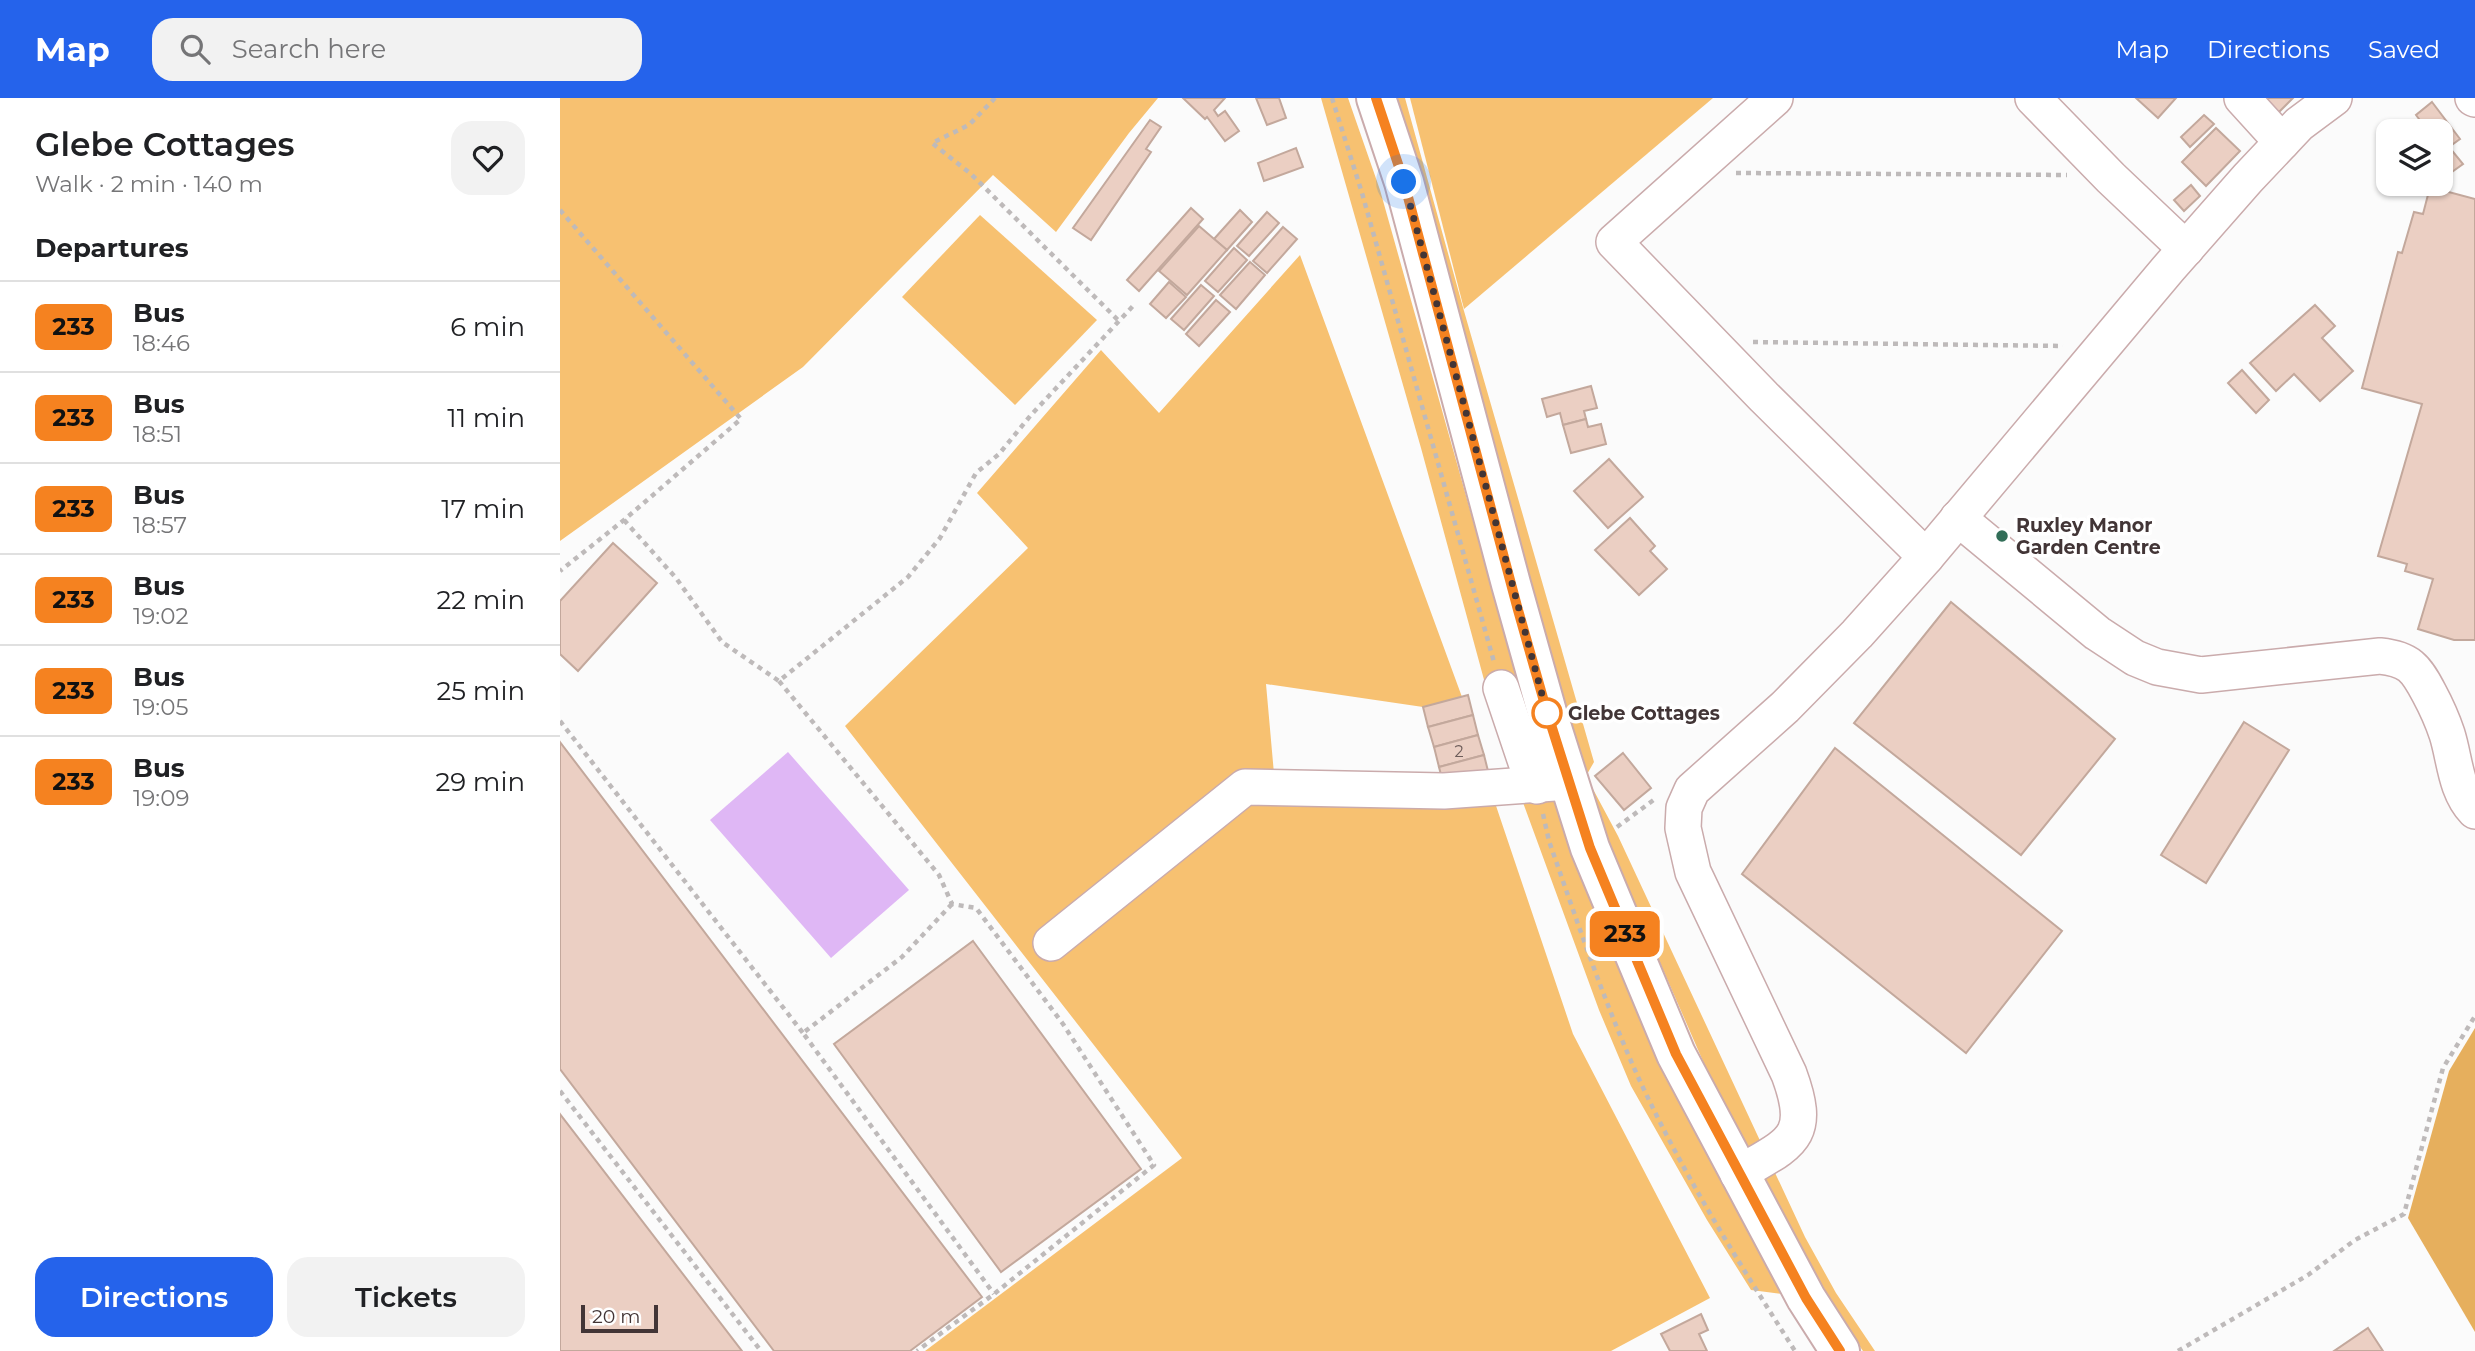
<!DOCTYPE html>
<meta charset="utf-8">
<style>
:root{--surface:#fff;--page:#f2f2f2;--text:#202124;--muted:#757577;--line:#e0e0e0;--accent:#2563eb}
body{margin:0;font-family:Montserrat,sans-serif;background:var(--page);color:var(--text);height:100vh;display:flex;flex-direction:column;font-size:26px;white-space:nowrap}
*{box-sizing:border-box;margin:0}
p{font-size:23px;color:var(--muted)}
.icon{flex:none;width:38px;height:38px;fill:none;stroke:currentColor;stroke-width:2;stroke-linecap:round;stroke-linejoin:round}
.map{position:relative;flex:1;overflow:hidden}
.drawer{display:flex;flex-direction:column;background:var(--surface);width:560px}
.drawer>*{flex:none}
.badge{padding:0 14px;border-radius:10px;font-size:24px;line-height:46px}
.controls{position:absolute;left:1816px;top:21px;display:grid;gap:14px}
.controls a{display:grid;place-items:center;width:77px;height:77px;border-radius:14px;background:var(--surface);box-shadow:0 2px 5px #0004;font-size:35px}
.scale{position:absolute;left:21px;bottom:18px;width:77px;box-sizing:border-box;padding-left:7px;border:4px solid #423536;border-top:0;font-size:19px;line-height:24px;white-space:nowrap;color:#423536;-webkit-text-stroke:5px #fff;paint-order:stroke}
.you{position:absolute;width:35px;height:35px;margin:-18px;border:5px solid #fff;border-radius:50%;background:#1a73e8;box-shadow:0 0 0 10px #1a73e833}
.map>.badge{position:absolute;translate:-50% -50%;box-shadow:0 0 0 4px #fff}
h2{padding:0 35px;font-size:26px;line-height:63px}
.round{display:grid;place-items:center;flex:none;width:74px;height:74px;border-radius:21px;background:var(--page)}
.head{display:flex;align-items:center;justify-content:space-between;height:119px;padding:0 35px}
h1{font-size:33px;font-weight:600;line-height:52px}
.action{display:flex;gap:14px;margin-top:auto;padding:14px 35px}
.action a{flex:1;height:80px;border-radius:21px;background:var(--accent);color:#fff;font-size:28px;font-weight:600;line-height:80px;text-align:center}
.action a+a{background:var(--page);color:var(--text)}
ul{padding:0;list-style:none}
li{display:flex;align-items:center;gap:21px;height:91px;padding:0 35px;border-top:2px solid var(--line)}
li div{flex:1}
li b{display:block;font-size:26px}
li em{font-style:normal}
li .badge{min-width:77px;font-weight:700;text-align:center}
header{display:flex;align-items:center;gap:42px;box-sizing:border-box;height:98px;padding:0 35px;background:var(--accent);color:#fff}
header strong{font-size:33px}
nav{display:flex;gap:38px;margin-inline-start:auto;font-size:24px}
.search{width:490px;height:63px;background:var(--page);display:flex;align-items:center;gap:18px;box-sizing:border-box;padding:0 24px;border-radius:21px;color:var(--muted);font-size:26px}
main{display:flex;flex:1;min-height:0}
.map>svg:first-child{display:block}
</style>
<header>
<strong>Map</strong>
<div class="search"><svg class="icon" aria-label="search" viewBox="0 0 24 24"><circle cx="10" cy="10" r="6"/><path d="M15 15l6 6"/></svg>Search here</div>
<nav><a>Map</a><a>Directions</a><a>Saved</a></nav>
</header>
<main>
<section class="drawer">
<div class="head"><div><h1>Glebe Cottages</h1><p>Walk · 2 min · 140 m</p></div><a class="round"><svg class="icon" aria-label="heart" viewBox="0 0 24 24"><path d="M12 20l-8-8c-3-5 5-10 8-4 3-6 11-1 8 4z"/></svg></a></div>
<h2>Departures</h2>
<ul>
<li><span class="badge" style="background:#f58220;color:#111">233</span><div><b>Bus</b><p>18:46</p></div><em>6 min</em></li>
<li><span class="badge" style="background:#f58220;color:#111">233</span><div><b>Bus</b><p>18:51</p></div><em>11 min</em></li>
<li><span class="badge" style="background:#f58220;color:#111">233</span><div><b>Bus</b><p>18:57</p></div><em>17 min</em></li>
<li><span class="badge" style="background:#f58220;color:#111">233</span><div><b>Bus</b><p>19:02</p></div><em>22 min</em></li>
<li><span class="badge" style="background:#f58220;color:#111">233</span><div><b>Bus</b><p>19:05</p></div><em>25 min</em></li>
<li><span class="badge" style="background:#f58220;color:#111">233</span><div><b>Bus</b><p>19:09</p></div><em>29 min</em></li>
</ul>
<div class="action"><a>Directions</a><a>Tickets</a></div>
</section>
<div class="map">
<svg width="1915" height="1253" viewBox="0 0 1915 1253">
<rect width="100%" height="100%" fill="#fbfbfb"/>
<g fill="#f7c171">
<polygon points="0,0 598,0 569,35 496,134 433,77 243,269 0,443"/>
<polygon points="761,0 788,0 820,92 959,586 926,589 861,350"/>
<polygon points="836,0 845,0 904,213 1034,664 1026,678 1058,738 1245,1139 1276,1195 1315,1253 1303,1253 1285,1227 1237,1143 1149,977 1050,750 1027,686 970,491"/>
<polygon points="850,0 1153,0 904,211"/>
<polygon points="420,117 537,222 455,307 342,199"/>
<polygon points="740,157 902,599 863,609 706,586 715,687 930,690 1013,936 1150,1200 1051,1253 365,1253 622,1060 285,628 468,450 417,395 541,252 599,315"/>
<polygon points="992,696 1104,977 1223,1196 1191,1192 1147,1122 1071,988 1039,912 961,699"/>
</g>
<polygon fill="#e6af5d" points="1915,930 1915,1234 1848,1120 1889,973"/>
<polygon fill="#dfb7f5" points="228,654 349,792 271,860 150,722"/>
<g fill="#ebcfc3" stroke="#c3a89c" stroke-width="2">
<polygon points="623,0 665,0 654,12 658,18 665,13 679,33 665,43 647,19 645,21"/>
<polygon points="696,0 719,0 726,20 707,27"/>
<polygon points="1576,0 1616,0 1598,20"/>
<polygon points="1695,0 1733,0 1713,20"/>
<polygon points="1872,4 1900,41 1889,49 1903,66 1885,79 1881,74 1881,33 1851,33 1862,25 1856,17"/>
<polygon points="1644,17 1654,26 1630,49 1621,39"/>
<polygon points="590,22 601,29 586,51 591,54 531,142 513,130"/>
<polygon points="1656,30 1680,53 1646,88 1622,64"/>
<polygon points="736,50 743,69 704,83 698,65"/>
<polygon points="1631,87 1640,98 1624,113 1614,102"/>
<polygon points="1870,89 1915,101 1915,542 1894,542 1858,531 1873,481 1845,473 1847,466 1818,458 1862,306 1802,290 1838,154 1842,155 1854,114 1863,116"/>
<polygon points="631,110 643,121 579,193 567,182"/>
<polygon points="680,112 692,124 667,152 654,141"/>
<polygon points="707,114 719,125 689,158 677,148"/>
<polygon points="639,128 667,152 627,197 599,173"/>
<polygon points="723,129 737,141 707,175 693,163"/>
<polygon points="674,150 687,162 658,194 645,183"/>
<polygon points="690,164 705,177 676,211 660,197"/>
<polygon points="609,184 626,199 606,220 590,206"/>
<polygon points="641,187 654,198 624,232 611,221"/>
<polygon points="656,202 670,214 639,248 626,236"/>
<polygon points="1755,207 1775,228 1762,240 1793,273 1760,303 1734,276 1716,293 1690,265"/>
<polygon points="1682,272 1709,302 1696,315 1668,285"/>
<polygon points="1031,288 1037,310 1024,313 1026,321 1003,327 1000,315 987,319 982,301"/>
<polygon points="1026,321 1028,329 1041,326 1046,346 1011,355 1003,327"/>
<polygon points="1049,361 1083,399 1048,430 1014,393"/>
<polygon points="1070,420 1095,448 1090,453 1107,471 1079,497 1035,452"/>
<polygon points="53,445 97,485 18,573 0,556 0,503"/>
<polygon points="1391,504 1555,641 1461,757 1294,625"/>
<polygon points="908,597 913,617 868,629 863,609"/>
<polygon points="913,617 918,637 874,649 868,629"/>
<polygon points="1684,624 1729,652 1646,785 1601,757"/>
<polygon points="918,637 924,657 879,669 874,649"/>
<polygon points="0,644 422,1199 350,1253 214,1253 0,971"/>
<polygon points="1275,650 1502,833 1406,955 1182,776"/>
<polygon points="1063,655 1091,690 1064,712 1035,678"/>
<polygon points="924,657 929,677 884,689 879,669"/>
<polygon points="413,843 581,1071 441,1174 274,946"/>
<polygon points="0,1016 182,1253 0,1253"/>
<polygon points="1141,1216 1148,1232 1139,1236 1147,1253 1110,1253 1101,1236"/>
<polygon points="1808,1230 1823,1253 1774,1253"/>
</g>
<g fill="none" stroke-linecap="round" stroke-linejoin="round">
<g stroke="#caabac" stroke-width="38">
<g id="minor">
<polyline points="1215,0 1054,144 1204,299 1366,459"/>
<polyline points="1473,0 1551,80 1626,151"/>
<polyline points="1682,0 1722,44"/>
<polyline points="1913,0 1915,1"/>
<path d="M1398,420L1537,535L1575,560L1597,569L1641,577L1820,558C1849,561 1856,570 1869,595C1876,608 1882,621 1887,636C1895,661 1895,692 1915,713"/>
<polyline points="941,590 970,676 977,688"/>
<polyline points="491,845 685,689 884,693 1009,684"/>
<path d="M1178,1076C1230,1045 1253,1041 1229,976L1133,774L1123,730L1124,710L1132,692L1225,609L1297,536L1366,459L1608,171L1688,80L1739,26L1774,0"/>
</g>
</g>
<g stroke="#caabac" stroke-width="42">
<polyline id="major" points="816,0 844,84 951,486 987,614 1030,750 1116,956 1246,1200 1280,1253"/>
</g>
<g stroke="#bebaba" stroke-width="4.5" stroke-dasharray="5 5" stroke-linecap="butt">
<polyline points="435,0 409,27 372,45 411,76 559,223"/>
<polyline points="772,0 802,95 934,564"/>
<polyline points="1176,75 1507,77"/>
<polyline points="0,112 181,321 64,422 0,473"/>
<polyline points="1193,244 1503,248"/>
<polyline points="64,422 116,480 162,544 219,583 348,479 380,440 416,375 439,356 471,317 573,208"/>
<polyline points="219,583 379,777 392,806 416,810 503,926 594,1067 434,1196 357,1253"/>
<polyline points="0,623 243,935"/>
<path d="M983,716L989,743C1017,823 1044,904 1079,981C1123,1076 1179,1165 1235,1253"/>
<polyline points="1057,729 1095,701"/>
<polyline points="392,806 342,859 243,935 434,1196"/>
<polyline points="0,993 201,1253"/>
<polyline points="1618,1253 1748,1177 1795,1142 1844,1116 1883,970 1915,918"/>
</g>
<use href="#minor" stroke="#fff" stroke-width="35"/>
<use href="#major" stroke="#fff" stroke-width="38"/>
</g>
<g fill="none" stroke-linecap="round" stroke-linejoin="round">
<g stroke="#fff" stroke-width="16">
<polyline id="line" points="816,0 844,84 958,512 987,614 1030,750 1116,956 1246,1200 1280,1253"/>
</g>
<use href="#line" stroke="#f58220" stroke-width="10"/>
<polyline stroke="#423536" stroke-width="7" stroke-dasharray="0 12.6" points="844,84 987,615"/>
</g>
<circle fill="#326e58" stroke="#fff" stroke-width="2.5" cx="1442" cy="438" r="7"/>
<circle fill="#fff" stroke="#f58220" stroke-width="3.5" cx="987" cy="615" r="14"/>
<g text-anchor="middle" stroke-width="7" stroke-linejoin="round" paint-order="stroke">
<g font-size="16" fill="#6c5c59">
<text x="899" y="659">2</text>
</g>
<g font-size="19" font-weight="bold" fill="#423536" stroke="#fff" text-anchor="start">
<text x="1456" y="434">Ruxley Manor<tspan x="1456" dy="22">Garden Centre</tspan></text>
</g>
<g font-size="19" font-weight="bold" fill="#423536" stroke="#fff" text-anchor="start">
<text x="1008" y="622">Glebe Cottages</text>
</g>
</g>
</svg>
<div class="controls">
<a><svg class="icon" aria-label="layers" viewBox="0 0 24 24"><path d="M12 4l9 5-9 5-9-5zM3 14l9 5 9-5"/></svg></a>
</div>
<div class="scale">20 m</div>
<div class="you" style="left:844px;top:84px"></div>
<b class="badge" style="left:1065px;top:836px;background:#f58220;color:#111">233</b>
</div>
</main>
